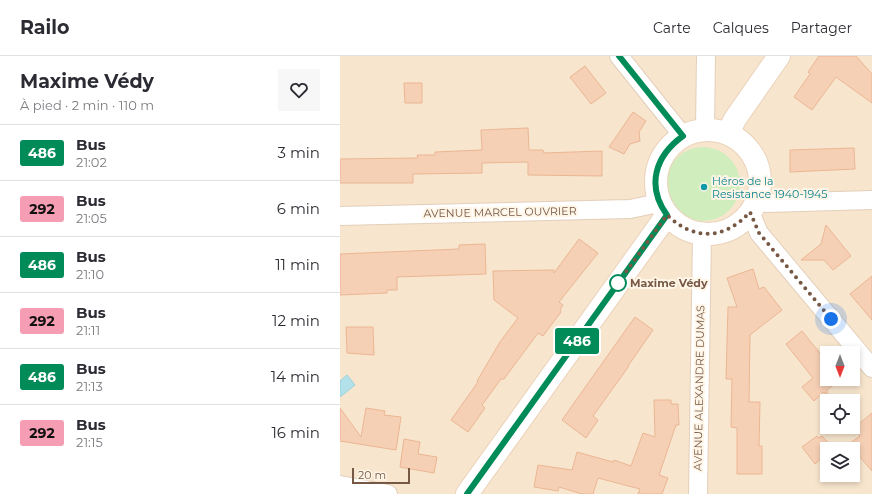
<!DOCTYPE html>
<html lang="fr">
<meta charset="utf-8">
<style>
:root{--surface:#fff;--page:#f7f7f7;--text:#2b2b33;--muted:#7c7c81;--line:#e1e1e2}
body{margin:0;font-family:Montserrat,sans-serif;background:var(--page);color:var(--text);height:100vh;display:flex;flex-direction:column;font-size:15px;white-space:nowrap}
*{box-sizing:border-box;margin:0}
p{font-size:13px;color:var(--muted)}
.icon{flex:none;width:22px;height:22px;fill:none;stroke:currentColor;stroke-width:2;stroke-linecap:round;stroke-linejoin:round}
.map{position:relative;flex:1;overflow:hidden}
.panel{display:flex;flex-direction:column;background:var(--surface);width:340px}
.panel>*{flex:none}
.badge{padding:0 8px;border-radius:3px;font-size:14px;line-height:26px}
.needle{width:26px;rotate:180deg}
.controls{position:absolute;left:480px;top:290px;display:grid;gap:8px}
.controls a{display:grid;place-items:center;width:40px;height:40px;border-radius:0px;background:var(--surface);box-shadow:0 2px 6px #0003;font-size:20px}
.scale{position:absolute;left:12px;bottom:10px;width:58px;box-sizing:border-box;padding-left:4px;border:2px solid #775845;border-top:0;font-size:11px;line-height:14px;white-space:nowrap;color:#775845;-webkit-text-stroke:3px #fff6e8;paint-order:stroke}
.you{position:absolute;width:20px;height:20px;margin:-10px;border:3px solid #fff;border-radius:50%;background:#1a73e8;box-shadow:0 0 0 6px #1a73e833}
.map>.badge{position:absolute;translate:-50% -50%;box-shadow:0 0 0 2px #fff}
.round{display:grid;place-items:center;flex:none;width:42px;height:42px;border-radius:0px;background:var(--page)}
.overview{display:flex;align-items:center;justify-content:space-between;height:68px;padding:0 20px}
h1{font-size:19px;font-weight:700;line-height:30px}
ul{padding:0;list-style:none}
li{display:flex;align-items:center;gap:12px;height:56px;padding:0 20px;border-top:1px solid var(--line)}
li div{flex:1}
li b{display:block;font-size:15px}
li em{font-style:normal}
li .badge{min-width:44px;font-weight:700;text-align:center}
header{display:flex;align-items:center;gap:24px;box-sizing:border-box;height:56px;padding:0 20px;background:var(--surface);border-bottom:1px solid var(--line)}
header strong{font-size:19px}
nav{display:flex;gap:22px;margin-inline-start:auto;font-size:14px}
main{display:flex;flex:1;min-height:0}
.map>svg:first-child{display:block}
</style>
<header>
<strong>Railo</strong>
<nav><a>Carte</a><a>Calques</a><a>Partager</a></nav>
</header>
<main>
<section class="panel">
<div class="overview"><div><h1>Maxime Védy</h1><p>À pied · 2 min · 110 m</p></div><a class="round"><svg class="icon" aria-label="heart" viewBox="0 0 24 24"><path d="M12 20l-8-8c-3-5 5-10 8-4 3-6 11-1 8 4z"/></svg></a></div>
<ul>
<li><span class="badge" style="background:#008b59;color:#fff">486</span><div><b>Bus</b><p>21:02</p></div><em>3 min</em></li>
<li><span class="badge" style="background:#f59eb3;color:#111">292</span><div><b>Bus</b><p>21:05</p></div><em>6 min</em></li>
<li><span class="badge" style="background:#008b59;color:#fff">486</span><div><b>Bus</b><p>21:10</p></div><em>11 min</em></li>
<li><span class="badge" style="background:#f59eb3;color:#111">292</span><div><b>Bus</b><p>21:11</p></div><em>12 min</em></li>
<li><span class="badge" style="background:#008b59;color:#fff">486</span><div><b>Bus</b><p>21:13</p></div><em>14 min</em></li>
<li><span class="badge" style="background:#f59eb3;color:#111">292</span><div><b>Bus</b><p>21:15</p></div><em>16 min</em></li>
</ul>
</section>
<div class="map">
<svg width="532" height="438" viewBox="0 0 532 438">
<rect width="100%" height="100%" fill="#fef3e0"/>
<path fill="#f7e5cd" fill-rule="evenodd" d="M0,0H532V438H0ZM487,297H513V323H487ZM487,345H513V371H487ZM487,393H513V419H487Z"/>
<circle fill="#d0edbd" cx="363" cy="128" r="37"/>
<polygon fill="#b2e1ea" stroke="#98d0dc" points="7,319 15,329 0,341 0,325"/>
<g fill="#f6d0b5" stroke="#ebb693">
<polygon points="479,0 516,0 532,18 532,47 496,21 472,54 454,41 470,18 468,16"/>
<polygon points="245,10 266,37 251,48 230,21"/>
<polygon points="64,27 82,27 82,47 65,47"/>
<polygon points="293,56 306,65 299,76 300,85 290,88 284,98 269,91"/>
<polygon points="188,72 189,94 203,94 204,97 262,95 262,120 188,119 188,106 142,107 142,117 73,118 73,127 0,127 0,103 78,102 77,99 95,99 95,96 142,94 141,74"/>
<polygon points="514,92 515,113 450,116 450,94"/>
<polygon points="486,169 511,200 493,214 484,204 461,204 481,188"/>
<polygon points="239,183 258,197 219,246 223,249 220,254 221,256 203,280 198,277 164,323 161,323 142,349 145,352 128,376 111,364 138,326 137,325 160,286 178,262 154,244 153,215 214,214 214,217"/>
<polygon points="145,188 146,218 57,221 57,234 47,234 47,237 0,239 0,198 119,193 119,189"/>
<polygon points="413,213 419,233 424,231 442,254 410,279 409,346 420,346 419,390 422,390 422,418 397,418 397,372 391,371 392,323 386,323 388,251 397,251 387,222"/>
<polygon points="532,220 532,264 510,238"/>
<polygon points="295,261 313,274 288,310 289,310 253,360 258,364 246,382 222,364"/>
<polygon points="6,271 33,271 34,299 7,297"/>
<polygon points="462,275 487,306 487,323 491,323 495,328 487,334 487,340 484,336 474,345 462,331 473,322 446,288"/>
<polygon points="314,344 331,344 331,348 338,348 339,369 336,369 319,419 328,422 322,438 298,438 300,433 258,422 253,438 242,438 219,431 218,435 194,431 198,409 232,414 237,396 273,406 274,404 291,410 303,377 315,381"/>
<polygon points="0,352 21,381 26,352 45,355 44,359 61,361 56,394 0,385"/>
<polygon points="532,357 532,415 509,388 520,380 514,372"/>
<polygon points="477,380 479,382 482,380 493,392 487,393 487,397 475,408 462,391"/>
<polygon points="64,383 80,386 78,398 97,401 94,417 60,411"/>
</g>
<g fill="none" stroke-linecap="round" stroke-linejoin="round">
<g stroke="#e3cfbb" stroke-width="20">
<g id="street">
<polyline points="279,0 343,80"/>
<polyline points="365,74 366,0"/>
<polyline points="417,145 427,147 532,144"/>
<polyline points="410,156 419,177 532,312"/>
<polyline points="0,160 290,153 319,147"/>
<polyline points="0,429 48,438"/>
<polyline points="358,438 362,178"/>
</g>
</g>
<g stroke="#ebd2ba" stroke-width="24">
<g id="secondary">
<circle cx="368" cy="126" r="52"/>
<polyline points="388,78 395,63 439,0"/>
<polyline points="127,438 327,159"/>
</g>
</g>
<use href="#street" stroke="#fff" stroke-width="18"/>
<use href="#secondary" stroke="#fff" stroke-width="22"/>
</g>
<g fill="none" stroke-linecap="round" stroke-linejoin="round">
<g stroke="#fff" stroke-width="9">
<path id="line" d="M127,438L327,159C306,130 315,100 343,80L279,0"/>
</g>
<use href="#line" stroke="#008b59" stroke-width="6"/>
<path stroke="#775845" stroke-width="4" stroke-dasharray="0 7.2" d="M278,227L327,159C354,185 385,184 410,156L419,177L491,263"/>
</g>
<circle fill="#0f9aa8" stroke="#fff6e8" stroke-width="1.5" cx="364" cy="131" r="4"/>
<circle fill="#fff" stroke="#008b59" stroke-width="2" cx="278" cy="227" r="8"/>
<g text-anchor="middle" stroke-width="4" stroke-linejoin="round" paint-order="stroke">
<g font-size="11" fill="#0d838f" stroke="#fff6e8" text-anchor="start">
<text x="372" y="129">Héros de la<tspan x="372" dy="13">Resistance 1940-1945</tspan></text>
</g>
<g font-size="11" fill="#775845" stroke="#fff6e8">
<text transform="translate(160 156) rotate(-1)" y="4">AVENUE MARCEL OUVRIER</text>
<text transform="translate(359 332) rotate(-89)" y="4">AVENUE ALEXANDRE DUMAS</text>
</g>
<g font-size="11" font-weight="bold" fill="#775845" stroke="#fff6e8" text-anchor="start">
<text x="290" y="231">Maxime Védy</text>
</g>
</g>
</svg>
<div class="controls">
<a><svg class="needle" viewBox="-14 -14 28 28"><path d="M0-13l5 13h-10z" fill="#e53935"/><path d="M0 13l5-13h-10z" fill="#7c7c81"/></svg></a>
<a><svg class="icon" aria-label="locate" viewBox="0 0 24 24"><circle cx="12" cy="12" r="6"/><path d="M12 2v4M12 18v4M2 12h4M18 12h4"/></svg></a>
<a><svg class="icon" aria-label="layers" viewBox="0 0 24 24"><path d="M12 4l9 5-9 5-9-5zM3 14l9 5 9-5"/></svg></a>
</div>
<div class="scale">20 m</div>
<div class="you" style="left:491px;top:263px"></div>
<b class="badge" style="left:237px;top:285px;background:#008b59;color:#fff">486</b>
</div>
</main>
